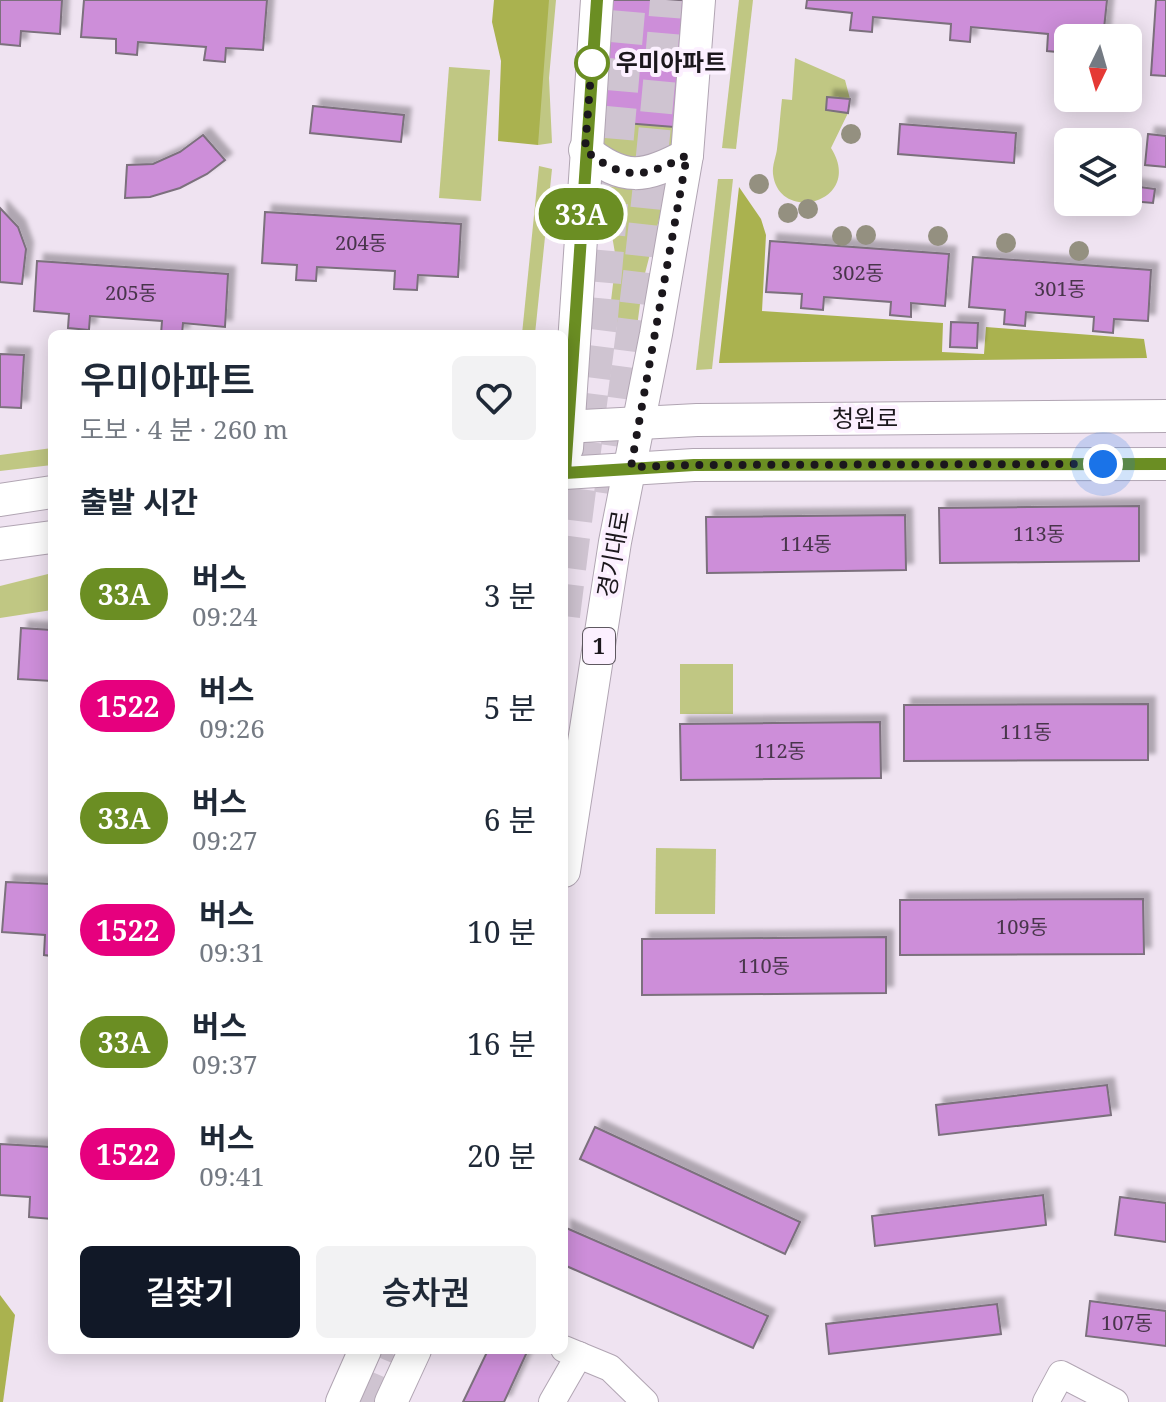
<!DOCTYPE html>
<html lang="ko">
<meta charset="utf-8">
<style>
:root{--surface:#fff;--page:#f2f2f3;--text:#1f2937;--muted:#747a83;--accent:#111827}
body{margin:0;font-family:"Noto Serif","Noto Sans KR",serif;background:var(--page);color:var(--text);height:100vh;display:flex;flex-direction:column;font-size:30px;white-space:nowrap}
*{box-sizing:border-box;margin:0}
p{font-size:26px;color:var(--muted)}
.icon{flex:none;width:44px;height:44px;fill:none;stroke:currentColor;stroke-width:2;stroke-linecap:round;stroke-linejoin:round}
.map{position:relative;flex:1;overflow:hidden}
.sheet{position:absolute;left:48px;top:330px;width:520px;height:1024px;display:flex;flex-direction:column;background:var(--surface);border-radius:12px;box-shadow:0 4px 20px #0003}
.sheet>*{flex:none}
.badge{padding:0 16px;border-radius:26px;font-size:28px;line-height:52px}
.needle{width:52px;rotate:185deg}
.fabs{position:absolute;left:1054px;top:24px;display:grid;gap:16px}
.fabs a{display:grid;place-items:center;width:88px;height:88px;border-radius:12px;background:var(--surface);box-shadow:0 4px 20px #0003;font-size:40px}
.you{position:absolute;width:40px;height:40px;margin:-20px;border:6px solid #fff;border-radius:50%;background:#1a73e8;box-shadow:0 0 0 12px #1a73e833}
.map>.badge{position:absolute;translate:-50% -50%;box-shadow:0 0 0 4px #fff}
h2{padding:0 32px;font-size:30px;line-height:72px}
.round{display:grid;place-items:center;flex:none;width:84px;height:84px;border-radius:12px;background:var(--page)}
.summary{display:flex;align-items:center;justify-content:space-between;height:136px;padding:0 32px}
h1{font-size:38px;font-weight:600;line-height:60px}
.primary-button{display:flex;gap:16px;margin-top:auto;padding:16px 32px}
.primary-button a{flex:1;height:92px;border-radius:12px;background:var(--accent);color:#fff;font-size:32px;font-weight:600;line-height:92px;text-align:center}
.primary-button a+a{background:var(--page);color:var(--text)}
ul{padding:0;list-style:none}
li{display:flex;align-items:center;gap:24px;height:112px;padding:0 32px}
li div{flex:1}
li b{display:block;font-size:30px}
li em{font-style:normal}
li .badge{min-width:88px;font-weight:700;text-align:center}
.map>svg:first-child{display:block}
</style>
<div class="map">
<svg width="1166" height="1402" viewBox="0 0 1166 1402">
<defs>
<filter id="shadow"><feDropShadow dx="7" dy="-7" stdDeviation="2" flood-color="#0004"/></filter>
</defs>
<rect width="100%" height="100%" fill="#efe3f1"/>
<g fill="#c0c783">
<polygon points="546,0 556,0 549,78 552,143 538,145 538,88"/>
<polygon points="739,0 753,0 736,149 722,148"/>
<path d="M795,58L845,80L850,99L827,97L826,110L848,113L831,148C865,202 779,225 773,174C772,165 776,157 777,149C779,133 780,116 782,99L792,100Z"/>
<polygon points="449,67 490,70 481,201 439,198"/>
<polygon points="600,121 674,127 671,146 633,167 600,143"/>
<polygon points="539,166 552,169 535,334 522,334"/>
<polygon points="671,173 643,281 637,327 608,326 616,259 602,177"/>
<polygon points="718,179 733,179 712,369 696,370"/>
<polygon points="52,448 52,465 0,471 0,455"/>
<polygon points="52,573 52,610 0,618 0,586"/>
<rect x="680" y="664" width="53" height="50"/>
<polygon points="656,848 716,849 715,914 655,914"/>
</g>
<g fill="#aab24f">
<polygon points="494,0 549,0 538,145 498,141 501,61 492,22"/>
<polygon points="739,187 761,219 766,235 762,311 943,323 942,352 984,354 986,327 1144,339 1147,358 719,363"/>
<polygon points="0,1295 15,1315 3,1402 0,1402"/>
</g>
<g fill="#cd8ed9" stroke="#7b707d" stroke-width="2" filter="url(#shadow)">
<polygon points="0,0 62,0 60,34 21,31 20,46 0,44"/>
<polygon points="84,0 267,0 263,50 226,48 225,62 204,60 206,47 138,42 137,55 116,53 116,39 81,37"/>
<polygon points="610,0 686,0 674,127 600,121"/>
<polygon points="807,0 1107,0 1103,38 1068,38 1068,53 1047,51 1048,34 971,27 970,42 950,40 951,24 873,17 872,32 850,30 852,13 806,8"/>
<polygon points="1156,0 1166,0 1166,76 1151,75"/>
<polygon points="827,97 850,99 848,113 826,110"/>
<polygon points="313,106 404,115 401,142 310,133"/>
<polygon points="900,124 1016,133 1014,163 898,154"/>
<polygon points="1148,134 1166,136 1166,167 1145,165"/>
<polygon points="203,135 225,160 207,174 180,188 150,197 125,198 127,165 153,164 180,152"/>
<polygon points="1132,186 1155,189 1153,203 1131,201"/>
<polygon points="0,208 18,227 26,249 22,284 0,282"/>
<polygon points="265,212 461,224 458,277 418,275 417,290 394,289 395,271 317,267 316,281 296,280 297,265 262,263"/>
<polygon points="770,241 949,254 945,306 911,303 911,317 890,315 891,302 824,297 823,310 801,308 802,294 766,292"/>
<polygon points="973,257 1151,270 1148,321 1114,319 1113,333 1093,331 1094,317 1026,312 1025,326 1004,324 1005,310 969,307"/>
<polygon points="37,261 228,274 225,327 183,323 182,334 161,334 162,321 90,316 89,330 68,328 69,314 34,311"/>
<polygon points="951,322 978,323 977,348 950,347"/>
<polygon points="0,354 24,355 21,408 0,407"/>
<polygon points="1139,506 1139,561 940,563 939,508"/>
<polygon points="905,515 906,570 707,573 706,517"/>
<polygon points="21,628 52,630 52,681 18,679"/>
<polygon points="1148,704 1148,760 904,761 904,705"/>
<polygon points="880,722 881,778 681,780 680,724"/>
<polygon points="6,882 52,884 52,956 44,955 45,935 2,932"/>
<polygon points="1143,899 1144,954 900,955 900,900"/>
<polygon points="886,937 886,993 642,995 642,939"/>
<polygon points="1107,1085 1111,1115 939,1135 936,1105"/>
<polygon points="595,1127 800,1222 785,1254 580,1159"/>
<polygon points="0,1144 52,1147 52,1219 29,1217 30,1197 0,1195"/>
<polygon points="1043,1195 1046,1225 875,1246 872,1216"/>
<polygon points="1120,1197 1166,1203 1166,1242 1115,1235"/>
<polygon points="564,1227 768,1316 753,1348 564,1265"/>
<polygon points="1090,1301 1166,1311 1166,1346 1086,1336"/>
<polygon points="997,1304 1001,1334 829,1354 826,1324"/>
<polygon points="488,1350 527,1352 504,1402 463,1402"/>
</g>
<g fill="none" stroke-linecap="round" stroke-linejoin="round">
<g stroke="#cfc4d1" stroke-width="32" stroke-dasharray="32 16" stroke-linecap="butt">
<path d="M610,494C634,330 653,165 666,0"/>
<polyline points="564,616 602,317 630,0"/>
<polyline points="361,1402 383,1350"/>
</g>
<g stroke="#b1a5b3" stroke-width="28">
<g id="minor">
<polyline points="564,1349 610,1368 645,1402"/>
<polyline points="552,1402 579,1355"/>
<polyline points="1046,1402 1061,1374 1115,1402"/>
</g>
</g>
<g stroke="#b1a5b3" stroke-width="34">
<g id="major">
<path d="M585,150C624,182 645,178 687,155"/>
<polyline points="564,427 697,420 1166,416"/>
<polyline points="567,448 597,0"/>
<polyline points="564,473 694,465 1166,464"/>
<polyline points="0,500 52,492"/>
<polyline points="0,544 52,537"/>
<polyline points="564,871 615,542 656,334 687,155 699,0"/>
<polyline points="342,1402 365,1350"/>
<polyline points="391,1402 415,1350"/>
</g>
</g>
<use href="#minor" stroke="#fff" stroke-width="26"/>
<use href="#major" stroke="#fff" stroke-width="32"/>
</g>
<g fill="#949080">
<circle cx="851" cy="134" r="10"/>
<circle cx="759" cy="184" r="10"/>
<circle cx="808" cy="209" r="10"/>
<circle cx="788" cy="213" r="10"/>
<circle cx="866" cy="235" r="10"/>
<circle cx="842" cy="236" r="10"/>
<circle cx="938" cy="236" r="10"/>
<circle cx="1006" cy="243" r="10"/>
<circle cx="1079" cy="251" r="10"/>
</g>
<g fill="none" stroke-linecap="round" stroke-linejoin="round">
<g stroke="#fff" stroke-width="18">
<polyline id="line" points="597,0 565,473 694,465 1166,464"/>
</g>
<use href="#line" stroke="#6b8e23" stroke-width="12"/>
<path stroke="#1b171c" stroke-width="8" stroke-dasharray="0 14.4" d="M592,63V60L585,150C624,182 645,178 687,155L631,467L694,465L1103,464"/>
</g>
<circle fill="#fff" stroke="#6b8e23" stroke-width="4" cx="592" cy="63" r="16"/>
<g text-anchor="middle" stroke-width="8" stroke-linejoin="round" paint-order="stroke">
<g font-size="20" fill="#48354b">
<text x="361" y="250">204동</text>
<text x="858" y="280">302동</text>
<text x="1060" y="296">301동</text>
<text x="131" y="300">205동</text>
<text x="1039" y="541">113동</text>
<text x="806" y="551">114동</text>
<text x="1026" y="739">111동</text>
<text x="780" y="758">112동</text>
<text x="1022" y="934">109동</text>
<text x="764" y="973">110동</text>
<text x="1127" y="1330">107동</text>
</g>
<rect fill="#fcf0ff" stroke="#5e5860" stroke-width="2" x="583" y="628" width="32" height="36" rx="6"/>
<g font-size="22" font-weight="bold" fill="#1b171c">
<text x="599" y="654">1</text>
</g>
<g font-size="24" font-weight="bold" fill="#1b171c" stroke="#fcf0ff" text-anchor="start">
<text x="616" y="71">우미아파트</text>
</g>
<g font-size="24" fill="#1b171c" stroke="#fcf0ff">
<text x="865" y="427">청원로</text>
<text transform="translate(614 554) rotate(-80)" y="8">경기대로</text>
</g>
</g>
</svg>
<div class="fabs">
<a><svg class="needle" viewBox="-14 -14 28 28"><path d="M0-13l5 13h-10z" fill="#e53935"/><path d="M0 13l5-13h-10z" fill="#747a83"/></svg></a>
<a><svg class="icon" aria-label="layers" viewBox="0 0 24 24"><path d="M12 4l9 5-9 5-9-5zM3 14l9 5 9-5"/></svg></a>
</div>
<div class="you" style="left:1103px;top:464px"></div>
<b class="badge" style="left:581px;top:214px;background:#6b8e23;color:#fff">33A</b>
<section class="sheet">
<div class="summary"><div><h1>우미아파트</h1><p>도보 · 4 분 · 260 m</p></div><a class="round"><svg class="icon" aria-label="heart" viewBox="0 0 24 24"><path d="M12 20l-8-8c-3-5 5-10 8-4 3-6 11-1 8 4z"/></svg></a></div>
<h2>출발 시간</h2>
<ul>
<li><span class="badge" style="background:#6b8e23;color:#fff">33A</span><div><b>버스</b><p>09:24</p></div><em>3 분</em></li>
<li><span class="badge" style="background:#e6007e;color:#fff">1522</span><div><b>버스</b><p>09:26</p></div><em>5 분</em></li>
<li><span class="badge" style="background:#6b8e23;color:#fff">33A</span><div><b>버스</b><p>09:27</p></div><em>6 분</em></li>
<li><span class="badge" style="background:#e6007e;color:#fff">1522</span><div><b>버스</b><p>09:31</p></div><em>10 분</em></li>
<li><span class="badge" style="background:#6b8e23;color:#fff">33A</span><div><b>버스</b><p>09:37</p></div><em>16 분</em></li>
<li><span class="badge" style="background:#e6007e;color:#fff">1522</span><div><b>버스</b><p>09:41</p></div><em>20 분</em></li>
</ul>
<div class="primary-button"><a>길찾기</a><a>승차권</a></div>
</section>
</div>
